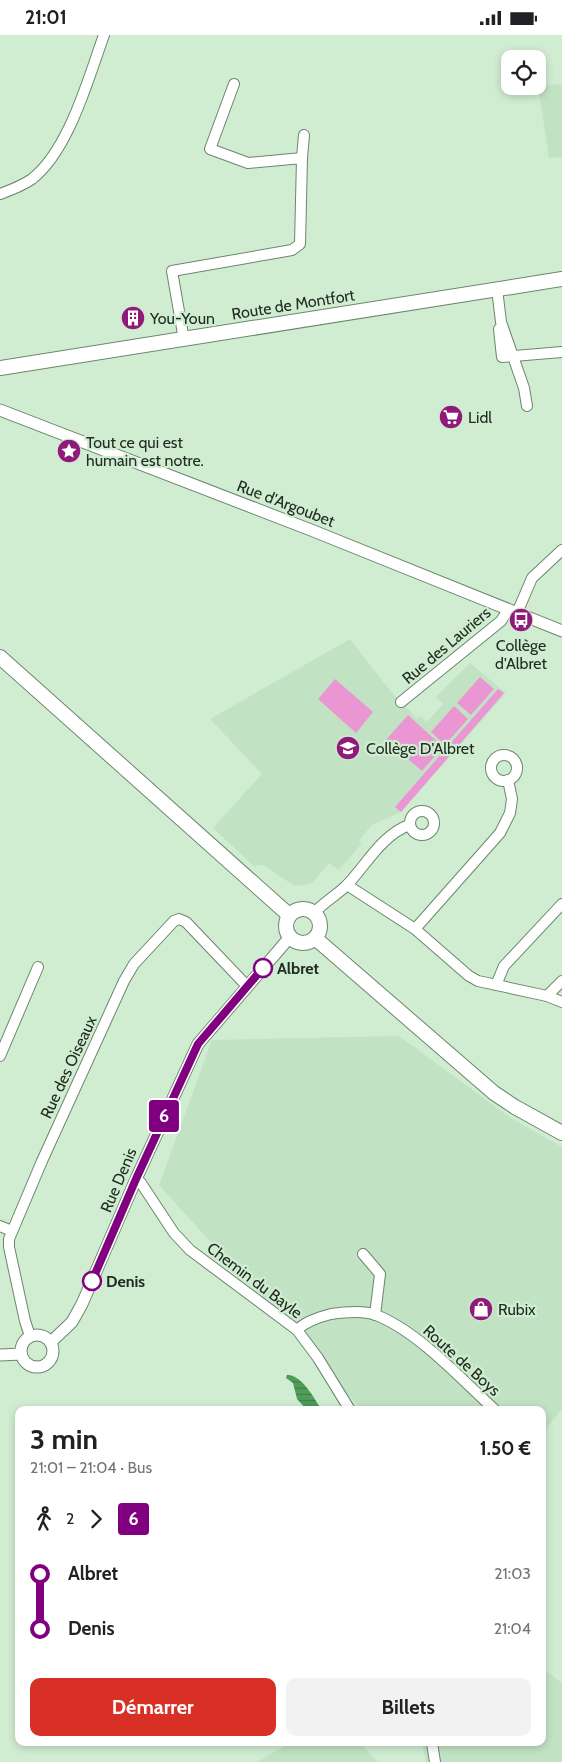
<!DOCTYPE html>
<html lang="fr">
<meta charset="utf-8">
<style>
:root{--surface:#fff;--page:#f2f2f2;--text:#202124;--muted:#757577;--accent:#d93025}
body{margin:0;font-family:Cabin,sans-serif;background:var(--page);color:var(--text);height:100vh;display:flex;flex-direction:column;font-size:19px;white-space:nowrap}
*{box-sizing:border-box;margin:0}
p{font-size:16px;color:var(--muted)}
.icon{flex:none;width:28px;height:28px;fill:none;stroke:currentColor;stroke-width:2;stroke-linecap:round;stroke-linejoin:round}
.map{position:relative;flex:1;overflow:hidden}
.drawer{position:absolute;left:15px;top:1371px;width:531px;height:340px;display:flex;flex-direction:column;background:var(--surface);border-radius:10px;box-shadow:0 2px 8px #0003}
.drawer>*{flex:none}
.badge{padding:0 10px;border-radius:4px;font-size:18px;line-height:32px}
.buttons{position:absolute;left:501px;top:15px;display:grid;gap:10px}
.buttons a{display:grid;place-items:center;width:45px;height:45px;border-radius:10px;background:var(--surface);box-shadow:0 2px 8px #0003;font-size:25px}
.map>.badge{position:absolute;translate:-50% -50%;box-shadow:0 0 0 2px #fff}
.legs{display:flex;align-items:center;gap:8px;height:55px;padding:0 15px;font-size:16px}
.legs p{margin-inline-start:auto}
.summary{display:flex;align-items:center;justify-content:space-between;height:85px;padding:0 15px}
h1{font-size:28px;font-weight:700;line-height:38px}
.cta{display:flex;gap:10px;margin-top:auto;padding:10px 15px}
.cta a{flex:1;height:58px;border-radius:10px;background:var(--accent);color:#fff;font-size:20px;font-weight:700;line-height:58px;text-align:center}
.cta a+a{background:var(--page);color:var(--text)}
ul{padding:0 15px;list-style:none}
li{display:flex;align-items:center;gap:18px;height:55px;font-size:19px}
li i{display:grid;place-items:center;width:8px;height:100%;margin:0 6px;background:currentColor}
li i::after{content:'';width:12px;height:12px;margin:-6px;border:4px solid;border-radius:50%;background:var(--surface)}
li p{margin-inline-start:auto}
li:first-child i{background:linear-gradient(#0000 50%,currentColor 0)}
li:last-child i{background:linear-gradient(currentColor 50%,#0000 0)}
.status{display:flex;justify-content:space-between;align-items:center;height:35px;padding:0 25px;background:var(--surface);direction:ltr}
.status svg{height:14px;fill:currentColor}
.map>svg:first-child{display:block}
</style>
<div class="status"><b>21:01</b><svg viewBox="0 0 49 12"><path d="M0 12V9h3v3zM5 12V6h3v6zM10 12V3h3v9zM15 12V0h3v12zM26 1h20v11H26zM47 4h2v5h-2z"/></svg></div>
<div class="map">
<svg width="562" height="1727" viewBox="0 0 562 1727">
<defs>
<pattern id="water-rules" width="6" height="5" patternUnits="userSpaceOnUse" patternTransform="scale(1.25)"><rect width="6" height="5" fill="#4e9d58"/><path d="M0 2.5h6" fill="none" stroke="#408048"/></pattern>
</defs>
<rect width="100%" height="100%" fill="#d0edd2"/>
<g fill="#c1e3c3">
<polygon points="562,49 562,122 549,123 538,51"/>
<polygon points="350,604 392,658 417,683 420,681 427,687 443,669 436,662 470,628 506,658 401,777 372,790 359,805 362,808 339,835 329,828 312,848 299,851 293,850 263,830 258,830 255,832 213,793 262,739 210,684"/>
<polygon points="399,1001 511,1083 562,1112 562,1374 543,1397 542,1375 362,1375 159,1150 212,1005"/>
<polygon points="546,1636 562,1648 562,1727 426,1727 422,1708 542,1708 543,1637"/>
<polygon points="289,1708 360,1708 378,1727 257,1727"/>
</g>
<g fill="#ea96d3">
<polygon points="480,642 494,654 471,680 457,668"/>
<polygon points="335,644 373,677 356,698 318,664"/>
<polygon points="498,654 504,658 401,777 395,772"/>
<polygon points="454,671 468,684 445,710 431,697"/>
<polygon points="408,680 443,712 422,736 386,705"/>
</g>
<path fill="url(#water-rules)" d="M287,1340C303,1340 314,1364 322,1375H307L297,1364L293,1348L286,1343Z"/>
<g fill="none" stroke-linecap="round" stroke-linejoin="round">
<g stroke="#6c866e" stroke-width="12">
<g id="minor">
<polyline points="302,123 304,100"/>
<path d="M0,159C11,155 22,151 32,144C69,115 88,44 104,0"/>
<polyline points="497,254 501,287 524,353 527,371"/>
<polyline points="499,294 502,322 562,317"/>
<polyline points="184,305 172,236 292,215 300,209 302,123 248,128 210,114 234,49"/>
<polyline points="517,578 532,543 562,515"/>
<polyline points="401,667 501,586 508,575"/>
<circle cx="504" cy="733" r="13"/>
<circle cx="422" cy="788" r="12"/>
<polyline points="347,850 415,894 469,941 478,946 547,961 562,967"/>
<path d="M314,878C324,867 337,860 347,850C366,830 382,800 409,790"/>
<polyline points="415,894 500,798 510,778 512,764 508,745"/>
<polyline points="496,950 504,931 562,869"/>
<polyline points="547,961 562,946"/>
<polyline points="0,1021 38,932"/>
<polyline points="136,1144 141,1148 174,1198 190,1215 297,1295 318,1323 350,1375"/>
<polyline points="0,1191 12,1196"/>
<polyline points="363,1219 380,1239 375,1280"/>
<path d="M297,1295C306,1286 319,1282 331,1279C345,1277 363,1275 376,1280C419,1297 461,1344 495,1375"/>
<polyline points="30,1301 25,1286 9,1212 9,1204 42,1126 124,946 134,929 174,886 179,884 186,887 247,951"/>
<polyline points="432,1708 435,1727"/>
</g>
</g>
<g stroke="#6c866e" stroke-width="13">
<g id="tertiary">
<polyline points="0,375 311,495 562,596"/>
<circle cx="37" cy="1316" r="16"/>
<polyline points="51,1307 72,1287 82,1269 136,1144 198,1009 290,902"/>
<polyline points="0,1320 21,1319"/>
</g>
</g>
<g stroke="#6c866e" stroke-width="16">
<g id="secondary">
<polyline points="0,333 562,244"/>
<polyline points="0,622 289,880"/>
<circle cx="303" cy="891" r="17"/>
<polyline points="315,903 494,1058 515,1072 562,1098"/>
</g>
</g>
<use href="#minor" stroke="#fff" stroke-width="10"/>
<use href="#tertiary" stroke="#fff" stroke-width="11"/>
<use href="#secondary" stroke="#fff" stroke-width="14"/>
</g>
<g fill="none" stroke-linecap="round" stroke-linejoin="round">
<g stroke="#fff" stroke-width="11">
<polyline id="line-1" points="92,1246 136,1144 198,1009 263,933"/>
</g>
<use href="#line-1" stroke="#800080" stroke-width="8"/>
</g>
<defs>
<g id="building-disc" transform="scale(1.25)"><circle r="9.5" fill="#8f1a79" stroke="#d0edd2"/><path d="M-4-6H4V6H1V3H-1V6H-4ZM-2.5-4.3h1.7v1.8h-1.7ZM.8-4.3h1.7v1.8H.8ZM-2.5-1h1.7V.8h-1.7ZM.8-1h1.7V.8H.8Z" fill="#fff"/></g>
<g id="supermarket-disc" transform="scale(1.25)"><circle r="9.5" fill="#8f1a79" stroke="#d0edd2"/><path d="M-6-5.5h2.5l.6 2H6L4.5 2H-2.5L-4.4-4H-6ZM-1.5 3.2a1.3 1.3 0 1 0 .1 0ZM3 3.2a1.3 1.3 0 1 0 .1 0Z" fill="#fff"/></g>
<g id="sight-disc" transform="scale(1.25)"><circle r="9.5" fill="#8f1a79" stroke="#d0edd2"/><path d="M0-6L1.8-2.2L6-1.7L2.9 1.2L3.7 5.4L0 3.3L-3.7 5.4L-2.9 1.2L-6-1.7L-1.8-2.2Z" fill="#fff"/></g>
<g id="bus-disc" transform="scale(1.25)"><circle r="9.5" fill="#8f1a79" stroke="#d0edd2"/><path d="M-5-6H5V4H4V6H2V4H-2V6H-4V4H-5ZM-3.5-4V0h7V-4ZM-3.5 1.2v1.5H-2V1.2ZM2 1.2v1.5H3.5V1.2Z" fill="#fff"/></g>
<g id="school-disc" transform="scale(1.25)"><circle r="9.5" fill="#8f1a79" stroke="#d0edd2"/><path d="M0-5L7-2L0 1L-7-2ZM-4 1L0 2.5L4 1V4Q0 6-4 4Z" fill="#fff"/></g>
<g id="shop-disc" transform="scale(1.25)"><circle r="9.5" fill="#8f1a79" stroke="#d0edd2"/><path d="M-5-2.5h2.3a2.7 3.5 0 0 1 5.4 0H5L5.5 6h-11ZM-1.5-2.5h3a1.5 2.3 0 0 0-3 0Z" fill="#fff"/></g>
</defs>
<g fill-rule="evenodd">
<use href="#building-disc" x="133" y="283"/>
<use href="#supermarket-disc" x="451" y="382"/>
<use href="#sight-disc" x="69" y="416"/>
<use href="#bus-disc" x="521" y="585"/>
<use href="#school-disc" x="348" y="713"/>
<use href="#shop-disc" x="481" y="1274"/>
</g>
<g fill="#fff" stroke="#800080" stroke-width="2.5">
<circle cx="263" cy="933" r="9"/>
<circle cx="92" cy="1246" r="9"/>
</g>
<g text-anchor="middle" stroke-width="4.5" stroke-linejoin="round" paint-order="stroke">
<g font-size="16" fill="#212c22" stroke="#d0edd2">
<text transform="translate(293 269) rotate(-9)" y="6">Route de Montfort</text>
<text transform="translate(286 468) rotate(21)" y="6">Rue d'Argoubet</text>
<text transform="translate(446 610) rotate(-40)" y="6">Rue des Lauriers</text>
<text transform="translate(68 1032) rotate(-65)" y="6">Rue des Oiseaux</text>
<text transform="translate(118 1145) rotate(-67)" y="6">Rue Denis</text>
<text transform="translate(255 1245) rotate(37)" y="6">Chemin du Bayle</text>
<text transform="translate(462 1325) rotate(42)" y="6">Route de Boys</text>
</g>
<g font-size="16" fill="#212c22" stroke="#d0edd2" text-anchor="start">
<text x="150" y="289">You-Youn</text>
<text x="468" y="388">Lidl</text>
<text x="86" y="413">Tout ce qui est<tspan x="86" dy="18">humain est notre.</tspan></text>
<text x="521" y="616" text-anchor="middle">Collège<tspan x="521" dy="18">d'Albret</tspan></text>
<text x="366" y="719">Collège D'Albret</text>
<text x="498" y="1280">Rubix</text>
</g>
<g font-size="16" font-weight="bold" fill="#212c22" stroke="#d0edd2" text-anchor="start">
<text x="277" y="939">Albret</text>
<text x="106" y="1252">Denis</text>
</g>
</g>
</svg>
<div class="buttons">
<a><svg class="icon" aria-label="locate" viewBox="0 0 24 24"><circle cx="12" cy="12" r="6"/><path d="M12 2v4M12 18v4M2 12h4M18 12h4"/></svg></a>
</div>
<b class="badge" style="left:164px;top:1081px;background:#800080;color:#fff">6</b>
<section class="drawer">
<div class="summary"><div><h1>3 min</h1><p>21:01 – 21:04 · Bus</p></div><b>1.50 €</b></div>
<div class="legs"><svg class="icon" aria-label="walk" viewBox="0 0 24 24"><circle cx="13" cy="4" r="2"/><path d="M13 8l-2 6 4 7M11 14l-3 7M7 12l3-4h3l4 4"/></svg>2<svg class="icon" aria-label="forward" viewBox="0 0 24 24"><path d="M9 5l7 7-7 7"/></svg><b class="badge" style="background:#800080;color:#fff">6</b></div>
<ul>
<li><i style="color:#800080"></i><b>Albret</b><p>21:03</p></li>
<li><i style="color:#800080"></i><b>Denis</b><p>21:04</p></li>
</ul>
<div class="cta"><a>Démarrer</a><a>Billets</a></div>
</section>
</div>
